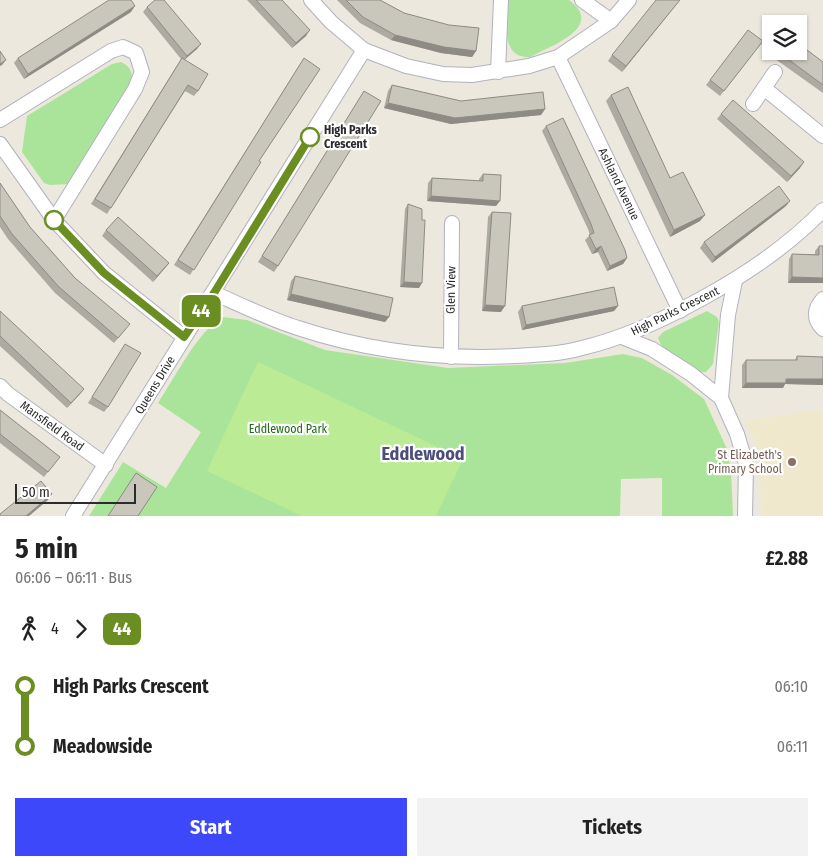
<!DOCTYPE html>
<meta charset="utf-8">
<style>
:root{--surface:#fff;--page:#f2f2f2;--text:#222;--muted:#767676;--accent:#3d48fb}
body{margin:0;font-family:"Fira Sans Condensed",sans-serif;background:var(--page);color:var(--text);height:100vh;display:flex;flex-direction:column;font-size:19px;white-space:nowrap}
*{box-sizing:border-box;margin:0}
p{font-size:16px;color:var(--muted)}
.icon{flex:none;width:28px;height:28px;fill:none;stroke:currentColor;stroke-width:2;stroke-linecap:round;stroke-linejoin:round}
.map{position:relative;height:516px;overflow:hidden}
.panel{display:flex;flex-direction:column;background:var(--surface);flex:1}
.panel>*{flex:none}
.badge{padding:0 10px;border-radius:8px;font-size:18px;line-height:32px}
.controls{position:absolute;left:762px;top:15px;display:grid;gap:10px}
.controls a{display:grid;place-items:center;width:45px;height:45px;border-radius:0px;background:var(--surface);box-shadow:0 1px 4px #0004;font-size:25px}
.scale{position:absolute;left:15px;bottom:12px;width:121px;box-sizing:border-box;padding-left:5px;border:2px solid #2b2b2b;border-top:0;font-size:14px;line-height:18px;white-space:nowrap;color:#2b2b2b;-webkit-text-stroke:4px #fff;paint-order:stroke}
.map>.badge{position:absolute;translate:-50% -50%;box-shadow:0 0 0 2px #fff}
.legs{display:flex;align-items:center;gap:8px;height:55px;padding:0 15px;font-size:16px}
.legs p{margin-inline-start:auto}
.summary{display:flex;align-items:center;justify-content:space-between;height:85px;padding:0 15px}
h1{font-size:28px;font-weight:700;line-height:38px}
.action{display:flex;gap:10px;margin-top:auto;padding:10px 15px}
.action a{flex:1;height:58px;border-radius:0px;background:var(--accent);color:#fff;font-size:20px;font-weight:700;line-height:58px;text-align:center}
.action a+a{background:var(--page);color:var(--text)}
ul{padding:0 15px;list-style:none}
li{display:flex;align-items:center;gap:18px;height:60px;font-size:19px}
li i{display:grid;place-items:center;width:8px;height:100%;margin:0 6px;background:currentColor}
li i::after{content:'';width:12px;height:12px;margin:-6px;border:4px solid;border-radius:50%;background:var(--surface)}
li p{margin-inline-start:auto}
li:first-child i{background:linear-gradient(#0000 50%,currentColor 0)}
li:last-child i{background:linear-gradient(currentColor 50%,#0000 0)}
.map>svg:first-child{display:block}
</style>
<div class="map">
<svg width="823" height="516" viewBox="0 0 823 516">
<rect width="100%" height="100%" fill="#ede8dd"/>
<polygon fill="#efe8cd" points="823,410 823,516 762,516 759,463 762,461 746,420"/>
<g fill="#aae49a">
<path d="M508,0H569C606,27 550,46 530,57C499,59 507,19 508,0Z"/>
<path d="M121,62C132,67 133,74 131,85L69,184L50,185L44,183L22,152L27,116L112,64Z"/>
<polygon points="707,311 717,317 719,322 713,364 706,372 701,372 663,349 658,338 663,332"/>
<path d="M222,317L247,320L325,350L448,368L565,363L623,354L642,358L672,375L704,399L727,449L731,471L733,516H662V478L621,479L620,516H89L123,462L166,488L201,432L158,403C176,376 196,334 222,317Z"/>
</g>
<polygon fill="#bceb95" points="258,362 463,459 436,516 302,516 207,471"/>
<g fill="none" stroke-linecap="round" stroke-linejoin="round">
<g stroke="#b1b2bf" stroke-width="16">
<g id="minor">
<polyline points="311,0 331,22 364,50 406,66 443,74 472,75 529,66 558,57 611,21 629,0"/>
<polyline points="582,0 611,21"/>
<polyline points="558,57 680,311"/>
<polyline points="498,72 501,0"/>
<polyline points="764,88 823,136"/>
<polyline points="753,104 775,72"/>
<polyline points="0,120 111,51 123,47 136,53 142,72 135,89 54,220"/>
<polyline points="0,144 54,220 104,273 184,337"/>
<path d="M214,293C241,305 269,319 298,328C368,351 441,360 515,356C537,355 561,354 582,348C624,338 663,320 701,299C745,275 788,246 823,210"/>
<path d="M823,299C814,309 813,319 823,329"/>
<polyline points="622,337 652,349 691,374 721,398 737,434 746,464 745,516"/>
<polyline points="451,357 452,223"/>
<polyline points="0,386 8,394 106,465"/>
<polyline points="721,398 728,315 735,281"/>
<polyline points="73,516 364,50"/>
</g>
</g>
<use href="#minor" stroke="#fff" stroke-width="14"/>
</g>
<g fill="#adaaa2">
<polygon points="247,0 282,0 306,36 292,48"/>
<polygon points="337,0 380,0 476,51 472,57 441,53 391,40 360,23"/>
<polygon points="680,0 622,72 608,61 612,55"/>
<polygon points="147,7 197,49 185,59 198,91 194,96 185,91 107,214 91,204 181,59 143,12"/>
<polygon points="131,12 24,79 14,63 18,58"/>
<polygon points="763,41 720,96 706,85 710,80"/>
<polygon points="775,51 799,51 823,62 823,93 771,56"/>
<polygon points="300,64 259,161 190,275 174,265"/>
<polygon points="392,85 461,101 545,109 541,115 451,124 384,108 388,91"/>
<polygon points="611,95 670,178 700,221 670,237 606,101"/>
<polygon points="361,96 278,266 274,272 258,262"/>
<polygon points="721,114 800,168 787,182 717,119"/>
<polygon points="546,126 627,258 623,264 607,271 598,252 592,254 585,240 590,235 588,229 542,131"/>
<polygon points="483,174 496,206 427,201 428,183 432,178 479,181 479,179"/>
<polygon points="0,183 30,227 75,278 126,329 114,343 55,293 8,239 0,227"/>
<polygon points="408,204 419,288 400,287 405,209"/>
<polygon points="786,206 712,263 700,248 704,242"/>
<polygon points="492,212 501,312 482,311 488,217"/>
<polygon points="106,230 169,263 165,268 153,282 102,236"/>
<polygon points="819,246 823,283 788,283 789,259 792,254 815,254 815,251"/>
<polygon points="295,276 389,317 385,322 287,300 291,281"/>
<polygon points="522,306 618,306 614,311 522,330 518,312"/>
<polygon points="0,311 80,394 67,408 0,346"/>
<polygon points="122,349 108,407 104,412 88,403"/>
<polygon points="797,356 823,357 823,385 785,384 783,388 742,388 742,365 746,360 795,360"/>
<polygon points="0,410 60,457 44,477 0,443"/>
</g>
<g fill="#8d8b84">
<polygon points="680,0 622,72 626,66"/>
<polygon points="135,6 131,12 24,79 28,74"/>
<polygon points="310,30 306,36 292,48 296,43"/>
<polygon points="395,35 476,51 472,57 441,53 391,40"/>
<polygon points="201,44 197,49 183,61 187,56"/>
<polygon points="6,60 2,65 0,66 0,64"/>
<polygon points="388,103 545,109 541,115 451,124 384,108"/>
<polygon points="804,162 800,168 787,182 791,176"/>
<polygon points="431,196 500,201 496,206 427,201"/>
<polygon points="790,201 786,206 712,263 715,257"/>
<polygon points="705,215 700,221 670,237 674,230"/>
<polygon points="601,246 598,252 592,254 596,249"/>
<polygon points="627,258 623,264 607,271 610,266"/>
<polygon points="169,263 165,268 153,282 157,276"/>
<polygon points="792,277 823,278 823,283 788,283"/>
<polygon points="404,282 422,283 419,288 400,287"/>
<polygon points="291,294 389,317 385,322 287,300"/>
<polygon points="485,305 505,306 501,312 482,311"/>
<polygon points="618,306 614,311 522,330 526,325"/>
<polygon points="786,379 823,379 823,385 785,384 783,388 742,388 746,383"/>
<polygon points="84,389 80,394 67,408 71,403"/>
<polygon points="52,494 48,500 29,516 26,516"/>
</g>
<g fill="#c9c6bc" stroke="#8d8b84">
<polygon points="109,0 131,0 135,6 28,74 18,58"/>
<polygon points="155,0 164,0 201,44 187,56 147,7"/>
<polygon points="256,0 282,0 310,30 296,43"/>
<polygon points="346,0 380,0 404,13 449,25 479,28 476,51 444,47 395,35 363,17"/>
<polygon points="656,0 680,0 626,66 612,55"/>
<polygon points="748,30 763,41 724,91 710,80"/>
<polygon points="799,44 823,62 823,85 777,51 799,51"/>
<polygon points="0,51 6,60 0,64"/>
<polygon points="182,58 208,74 198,91 188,85 111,208 95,199"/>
<polygon points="304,58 320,69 259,161 261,162 194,270 178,260"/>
<polygon points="392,85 461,101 543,92 545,109 455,118 388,103"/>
<polygon points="628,87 670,178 683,172 705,215 674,230 611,95"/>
<polygon points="364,91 381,101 278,266 262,256"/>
<polygon points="733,100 804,162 791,176 721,114"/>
<polygon points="563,118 625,250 627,258 610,266 601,246 596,249 589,235 594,233 591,224 546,126"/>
<polygon points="483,174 501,175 500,201 431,196 432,178 483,181"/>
<polygon points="0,183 30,227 75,278 130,324 118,338 59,287 12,234 0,216"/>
<polygon points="779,186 790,201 715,257 704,242"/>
<polygon points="408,204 422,209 422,220 425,220 422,283 404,282"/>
<polygon points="492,212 511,213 505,306 485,305"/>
<polygon points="118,217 169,263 157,276 106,230"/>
<polygon points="819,246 823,246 823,278 792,277 792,254 819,255"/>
<polygon points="295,276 393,298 389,317 291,294"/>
<polygon points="614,287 618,306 526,325 522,306"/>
<polygon points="0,311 84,389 71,403 0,336"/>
<polygon points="125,344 141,353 108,407 92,397"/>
<polygon points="797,356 823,357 823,379 786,379 786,383 746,383 746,360 797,360"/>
<polygon points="0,410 60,457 48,472 0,434"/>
<polygon points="136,473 157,487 138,516 108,516"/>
<polygon points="41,481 52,494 26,516 0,516 0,514"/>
</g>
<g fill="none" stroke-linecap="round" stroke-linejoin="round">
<g stroke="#fff" stroke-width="11">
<polyline id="line-1" points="54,220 104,273 184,337 214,293 310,137"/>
</g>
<use href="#line-1" stroke="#6b8e23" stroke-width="8"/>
</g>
<g fill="#fff" stroke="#6b8e23" stroke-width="2.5">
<circle cx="310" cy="137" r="9"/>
<circle cx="54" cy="220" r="9"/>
</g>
<circle fill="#8d6e63" stroke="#fff" stroke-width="2" cx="792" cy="462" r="5"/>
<g text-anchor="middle" stroke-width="4.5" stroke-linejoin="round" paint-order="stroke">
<g font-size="12" font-weight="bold" fill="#2b2b2b" stroke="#fff" text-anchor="start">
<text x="324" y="134">High Parks<tspan x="324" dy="14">Crescent</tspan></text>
</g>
<g font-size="12" fill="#2b2b2b" stroke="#fff">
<text transform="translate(619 184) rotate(64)" y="4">Ashland Avenue</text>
<text transform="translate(451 290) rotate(-89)" y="4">Glen View</text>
<text transform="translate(675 311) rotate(-26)" y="4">High Parks Crescent</text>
<text transform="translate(155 385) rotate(-59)" y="4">Queens Drive</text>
<text transform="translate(52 426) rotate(36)" y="4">Mansfield Road</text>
</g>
<g font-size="12" fill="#216a1a" stroke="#fff">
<text x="288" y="433">Eddlewood Park</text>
</g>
<g font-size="12" fill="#785e54" stroke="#fff" text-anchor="end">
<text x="782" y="459">St Elizabeth's<tspan x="782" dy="14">Primary School</tspan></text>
</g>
<g font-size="18" font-weight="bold" fill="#4b4e7d" stroke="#fff">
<text x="423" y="460">Eddlewood</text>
</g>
</g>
</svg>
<div class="controls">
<a><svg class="icon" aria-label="layers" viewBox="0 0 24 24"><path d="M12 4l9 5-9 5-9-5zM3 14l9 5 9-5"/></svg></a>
</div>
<div class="scale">50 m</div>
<b class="badge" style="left:201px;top:311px;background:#6b8e23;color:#fff">44</b>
</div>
<section class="panel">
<div class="summary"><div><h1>5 min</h1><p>06:06 – 06:11 · Bus</p></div><b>£2.88</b></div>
<div class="legs"><svg class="icon" aria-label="walk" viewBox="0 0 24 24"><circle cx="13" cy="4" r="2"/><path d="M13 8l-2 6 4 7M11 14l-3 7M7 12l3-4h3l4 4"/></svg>4<svg class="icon" aria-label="forward" viewBox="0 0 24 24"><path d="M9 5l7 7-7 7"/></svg><b class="badge" style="background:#6b8e23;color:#fff">44</b></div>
<ul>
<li><i style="color:#6b8e23"></i><b>High Parks Crescent</b><p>06:10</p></li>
<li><i style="color:#6b8e23"></i><b>Meadowside</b><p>06:11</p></li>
</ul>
<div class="action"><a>Start</a><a>Tickets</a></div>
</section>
